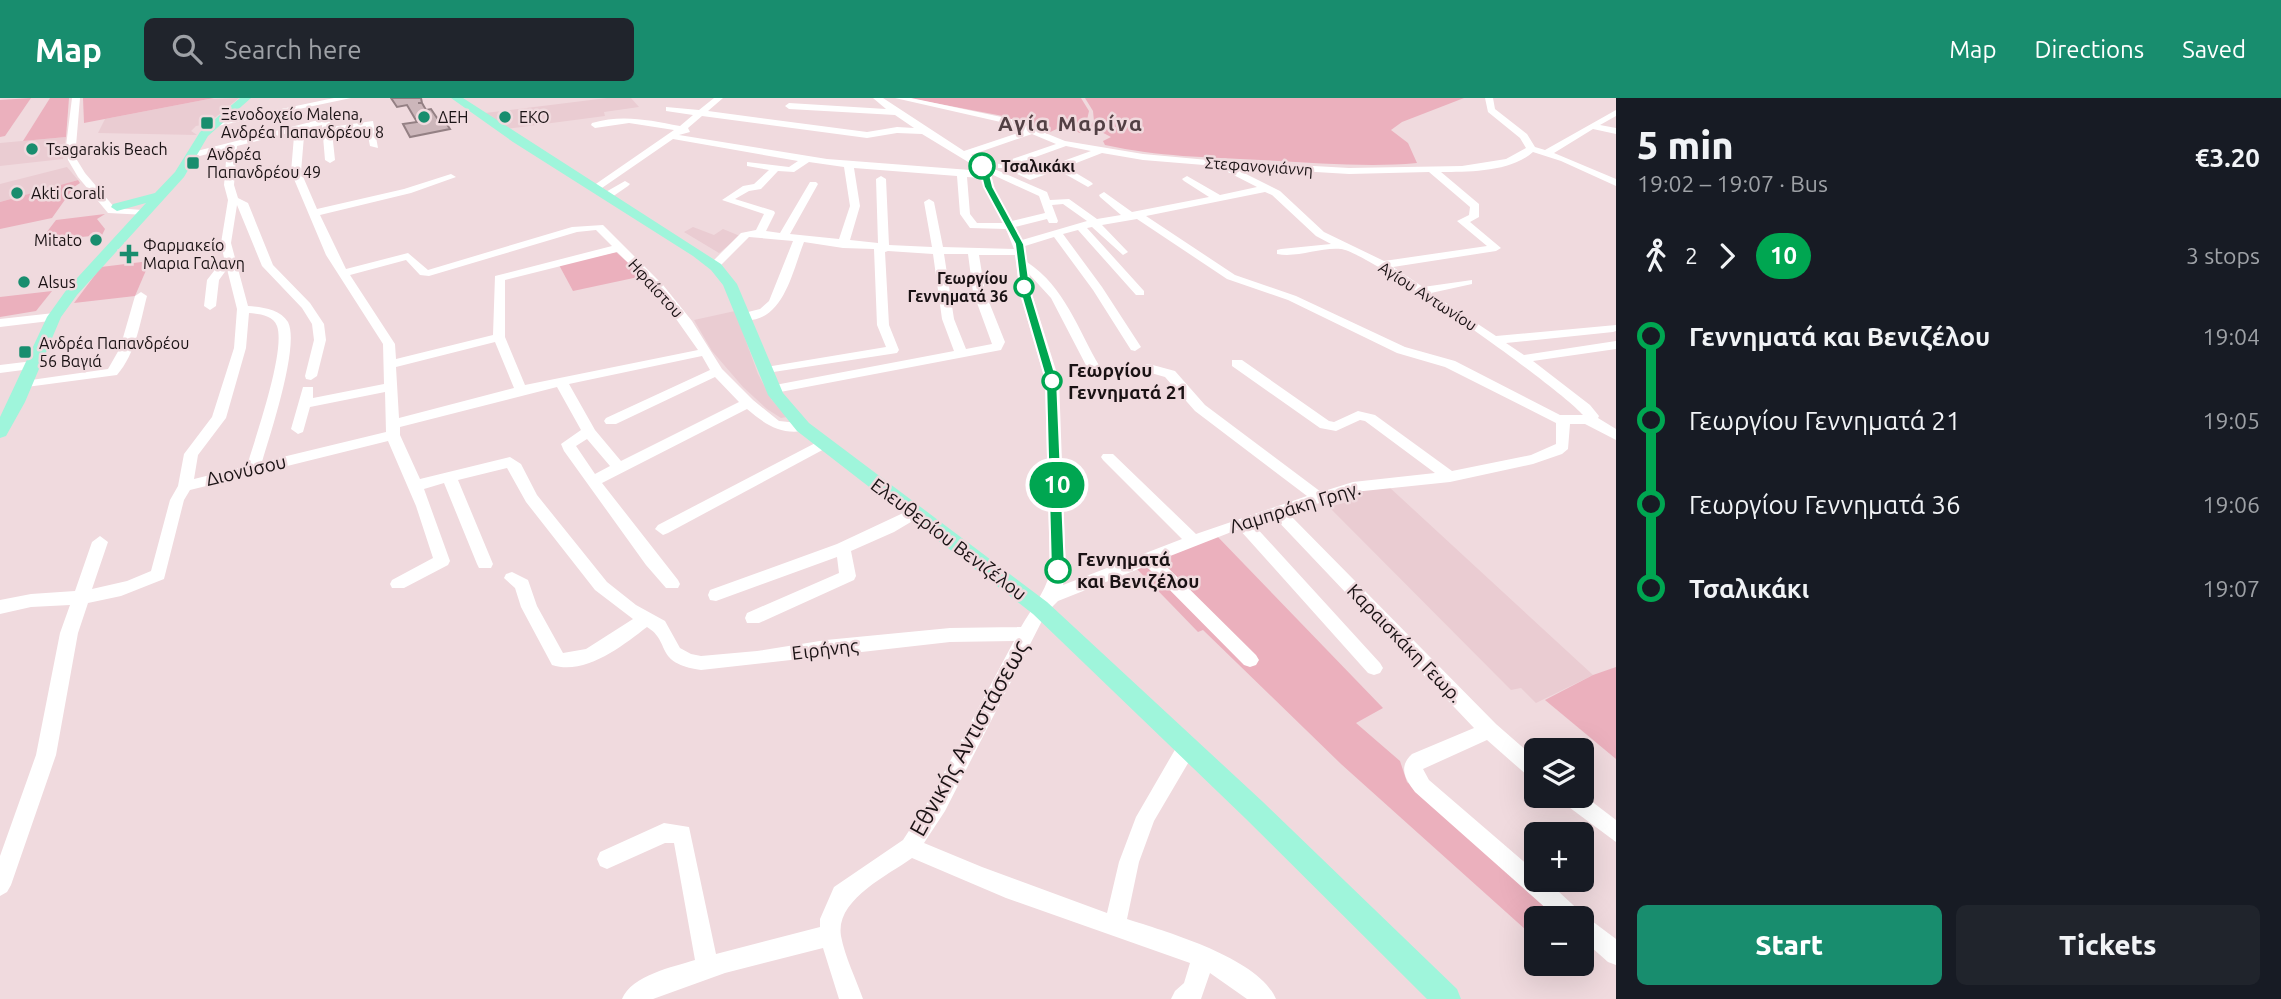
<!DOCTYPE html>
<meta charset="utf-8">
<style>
:root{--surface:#171b24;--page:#20242c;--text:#f1f3f6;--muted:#9ea1a6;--accent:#188d6e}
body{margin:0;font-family:Ubuntu,sans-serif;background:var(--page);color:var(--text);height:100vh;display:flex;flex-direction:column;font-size:26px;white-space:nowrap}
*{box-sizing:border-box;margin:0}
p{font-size:23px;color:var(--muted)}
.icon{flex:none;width:38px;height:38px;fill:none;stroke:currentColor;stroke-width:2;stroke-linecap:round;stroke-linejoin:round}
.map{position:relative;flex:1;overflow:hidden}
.panel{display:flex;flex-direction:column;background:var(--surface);width:665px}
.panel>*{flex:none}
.badge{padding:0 14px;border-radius:23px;font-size:24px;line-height:46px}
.controls{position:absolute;left:1524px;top:640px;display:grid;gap:14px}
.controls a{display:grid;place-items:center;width:70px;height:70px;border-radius:10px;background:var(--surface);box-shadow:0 7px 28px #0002;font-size:35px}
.map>.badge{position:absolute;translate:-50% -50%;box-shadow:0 0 0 4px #fff}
.legs{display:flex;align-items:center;gap:10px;height:77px;padding:0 21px;font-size:23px}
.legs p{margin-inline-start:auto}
.headline{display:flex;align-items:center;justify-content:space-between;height:119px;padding:0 21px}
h1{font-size:38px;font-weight:800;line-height:52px}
.cta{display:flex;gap:14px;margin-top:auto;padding:14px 21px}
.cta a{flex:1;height:80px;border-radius:10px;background:var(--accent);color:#fff;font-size:28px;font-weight:800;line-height:80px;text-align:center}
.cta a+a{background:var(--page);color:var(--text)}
ul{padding:0 21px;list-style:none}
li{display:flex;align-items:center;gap:24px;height:84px;font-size:26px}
li i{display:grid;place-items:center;width:10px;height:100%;margin:0 9px;background:currentColor}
li i::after{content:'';width:18px;height:18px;margin:-9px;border:5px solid;border-radius:50%;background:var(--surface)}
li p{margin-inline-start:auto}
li:first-child i{background:linear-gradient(#0000 50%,currentColor 0)}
li:last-child i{background:linear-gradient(currentColor 50%,#0000 0)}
header{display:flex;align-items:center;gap:42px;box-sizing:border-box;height:98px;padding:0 35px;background:var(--accent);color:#fff}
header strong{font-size:33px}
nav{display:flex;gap:38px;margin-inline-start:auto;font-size:24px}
.search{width:490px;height:63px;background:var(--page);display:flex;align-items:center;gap:18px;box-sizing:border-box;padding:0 24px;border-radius:10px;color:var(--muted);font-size:26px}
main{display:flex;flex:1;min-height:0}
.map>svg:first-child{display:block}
</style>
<header>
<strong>Map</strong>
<div class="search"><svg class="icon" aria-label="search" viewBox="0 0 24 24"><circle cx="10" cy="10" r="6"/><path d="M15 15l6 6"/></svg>Search here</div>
<nav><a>Map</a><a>Directions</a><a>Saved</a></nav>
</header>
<main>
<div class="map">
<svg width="1616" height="901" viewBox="0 0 1616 901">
<rect width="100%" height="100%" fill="#f0dade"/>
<g fill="#eaccd2">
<polygon points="239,0 207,26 196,28 191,33 197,37 98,35 105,21 209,1"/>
<polygon points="607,0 631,0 639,9 604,14 605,18 507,31 485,15"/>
<polygon points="66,39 63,61 0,68 0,45"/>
<polygon points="67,69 78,82 0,104 0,86"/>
<polygon points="693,129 714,137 723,131 740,138 719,155 684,134"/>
<polygon points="735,213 758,276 772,302 787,319 781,320 767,311 743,289 712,253 694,222"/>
<polygon points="1388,388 1593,577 1536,605 1521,590 1511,592 1329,409 1351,403 1345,398 1349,394"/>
</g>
<g fill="#ebb0bd">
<polygon points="31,0 5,38 0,39 0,2"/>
<polygon points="50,0 69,0 66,39 23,43"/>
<polygon points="83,0 214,0 84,25"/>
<polygon points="908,0 1081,0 1089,13 1085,31 1080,35 1063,28 1046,36 1003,18"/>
<path d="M1085,0H1464L1402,24L1391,32L1408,45L1417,65C1364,70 1313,64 1261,62C1205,59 1160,59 1105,47L1103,43L1111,39L1090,28L1094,23L1093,13Z"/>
<polygon points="78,82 80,85 74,89 52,120 0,131 0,104"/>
<polygon points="105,116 97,121 105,131 102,137 40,143 56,122"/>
<polygon points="616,154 643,178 573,193 559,167"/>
<polygon points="150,163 135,198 74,205 101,169"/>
<polygon points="52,193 36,213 0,219 0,199"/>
<polygon points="1216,437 1383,610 1356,625 1400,663 1407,684 1550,811 1556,821 1536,821 1536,841 1341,666 1203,532 1198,534 1136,470"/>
<polygon points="1616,569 1616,661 1545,602 1593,577"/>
</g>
<polygon fill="#ccb6ba" stroke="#948084" stroke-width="2" points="391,0 421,0 422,5 418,5 422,5 426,12 431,11 437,20 442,19 450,31 410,39 403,26 417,24 407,7 397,9"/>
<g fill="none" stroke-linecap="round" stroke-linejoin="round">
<g fill="#fff" fill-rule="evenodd">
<polygon points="72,0 80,0 76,48 77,62 85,75 115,110 142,112 147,115 146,117 108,115 78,79 68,62 66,48"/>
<polygon points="334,0 351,0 213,29 209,26"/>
<path d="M714,0H723L708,13L867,34L897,29L914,30L895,17L789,11L785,8L789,5L886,11L873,0H883L964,53L1024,33L1005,25L895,0H911L1011,21L1065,43L1143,56L1208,62L1349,70L1462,68L1506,61L1526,50L1520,40L1488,14L1485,0H1493L1495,11L1527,36L1535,49L1545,52L1616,12V18L1600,27L1616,30V36L1593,31L1554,55L1616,81V88L1561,63L1533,54C1511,74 1469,74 1441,74L1479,106V119L1470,124L1501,150L1496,153L1393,169L1423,189L1472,182V186L1431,195L1496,238L1616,227V233L1613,234L1506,245L1524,257L1616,243V251L1533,263L1590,307L1599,318L1598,320L1616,331V342L1585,326H1570L1568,351L1562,356L1533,366L1450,384L1354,394L1288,415L1496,626L1536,661V682L1529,679L1487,642L1423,671L1429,682L1536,774V782H1546L1584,817L1616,841V867L1608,864L1582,841V821H1558L1415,694C1405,681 1398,669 1412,656L1474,630L1274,419L1253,426L1380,565L1383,570L1380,575L1374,577L1368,575L1239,431L1160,462L1256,557L1259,562L1256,567L1250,569L1244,567L1146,468L1058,503L1046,515L945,713L924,745L982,769L1107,815L1119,764L1136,719L1180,643L1187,641L1194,643L1196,649L1194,655L1154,723L1139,764L1127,821C1167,834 1259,860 1276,901H1247L1210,875L1201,901H1171L1175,893L1184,885L1190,865L1006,800L912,760C887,778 835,802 841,838C845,859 856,881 863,901H839L823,850L725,875L653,901H622C632,877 673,869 695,862L674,745H665L607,771L600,768L597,761L600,754L664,725L689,729L716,856L820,829V821L834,789L903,742L931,699L1014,543L950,544L701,572C653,565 672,544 647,529C622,548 585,578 552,567L521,509L515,490L504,480L506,476L512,474L528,482L537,508L563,555L586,551L633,521L595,492L526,404L507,370L458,382L493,466L491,470H479L477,466L444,385L424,391L450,463L448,467L404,490H392L390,486L392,482L433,460L416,408L388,343L190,392L184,402L164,481L121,498L88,505L78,535L56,657L11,787L7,794L0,798V758L36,657L60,535L70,507L31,509L0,516V502L31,496L75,493L92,444L100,438L108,444L92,491L127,483L151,473L170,402L178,388L184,356L212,319L234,250L237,211L227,171L219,182L216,208L210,212L204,208L207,182L224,160L221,145L228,102L224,87L227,51L192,60L189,59V55L326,20L330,23L331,29L373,23L378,50L370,48L366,28L332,34L335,62L330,65L325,62L322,27L300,32L304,38L301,74L317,111L404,91L451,76L456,79L411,95L320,117L346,171L408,155L428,172L572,129L603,127L663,187L692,223L722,271L753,302L779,323L808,326L810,329L808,332C782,338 766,327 747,311L602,385L678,482L680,486L678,490H666L646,467L564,353L561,346L581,332L557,289L400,329V337L420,381L510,359L521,366L537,397L607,484L636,507L665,523L680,550L691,556L701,558L757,553L826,542L950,530L1021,529C1032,510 1044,496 1050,475L1045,282L1020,196L1015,157H979L985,194L1005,244L1001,252L775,295L770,294L768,291L775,287L954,253L942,221L933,156L888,153L885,154L889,227L899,252L897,255L761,276L760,273L766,269L886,249L877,227L874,151L843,150L804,144C792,174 783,228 740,222V216L760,211L769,203L793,143L749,139L718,170L708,168L741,135L756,132L764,116L722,102L743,88L754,86L769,72L747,68V64L789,69L798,63L673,41L599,92L590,90L674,32L629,25L595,30L591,27L592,25C622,16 649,22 680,28L693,17L666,13V9L699,12ZM702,18L867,40L897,35L922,36L983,73L827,61L679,37L690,34L688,30ZM292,34L294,38L291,74L326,157L383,246L384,286L313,300V289H303L291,331L298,336L303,334L310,309L385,294L386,334L262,364C270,337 300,247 288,224C280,211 262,209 248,208L231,145L237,107L262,168L302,210L312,226L314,242L305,278L306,281L311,282L317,278L326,242L324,226L310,205L273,167L248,105L238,100L234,87L237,48ZM1032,36L1056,46L998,66V70H1004L1030,82L1058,72L1088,89L1093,86L1091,84L1066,69L1102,55L1143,62L1216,68L1257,89L1220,97L1187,78L1182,81L1184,83L1209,99L1132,114L1104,94L1099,97L1100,99L1121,117L1097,121L1069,101L1050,102L1047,94L992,70L971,57ZM1066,48L1091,53L1030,75L1013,67ZM809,64L844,69L850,108L839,141L790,136L818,86L816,84H810L780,135L766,133L775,115L774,113L735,101L749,93L761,91L778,73L794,74ZM1232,69L1349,76L1429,74L1470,109L1469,117L1457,123L1487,148L1384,163L1324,134L1280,93ZM854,70L957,78L960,116L970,130L1006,131L1014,151L943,149L934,104L929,101L924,104L932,149L889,147L886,81L881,78L876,81L878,145L850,142L860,108ZM991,76L1039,98L1045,115L1012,123L995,92ZM967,79L981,80L1003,125H977L970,116ZM1265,94L1272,97L1316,138L1331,146L1281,151L1277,152V156C1298,160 1320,149 1341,151C1369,154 1560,290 1583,317H1560L1455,263L1405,249L1296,198L1235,177L1146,118ZM1063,106L1087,123L1022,142L1015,129L1047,121L1049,125H1057L1058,123L1052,107ZM1137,121L1227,181L1288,202L1397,255L1445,269L1556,325V346L1531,357L1452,373L1375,317L1358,313L1334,324L1329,323L1242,262H1232V268L1320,330L1336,333L1360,322L1365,323L1435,375L1353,384L1321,394L1205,307L1175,273L1149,266L1144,267V273L1165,279L1195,313L1307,398L1196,436L1113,356H1103L1101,359L1103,362L1182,441L1063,487L1066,475L1059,282L1032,196L1029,176L1051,200L1090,275L1102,280L1117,274L1116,271L1100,269C1078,232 1065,189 1027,164L1025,148L1054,139L1093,192L1131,252L1135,253L1141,249L1102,189L1063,136L1078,132L1136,197H1144V193L1087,130L1092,129L1123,157L1128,154L1102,127ZM596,132L612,148L495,178L493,237L396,261L395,246L350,177L406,162L420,177L429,178L577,134ZM617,154L655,191L698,252L525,287L505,239V182ZM944,156H968L973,194L992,246L966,251L954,221ZM249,215C259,216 273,217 277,228C286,253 255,340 247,368L194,381L198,357L226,320L246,250ZM495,244L514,290L399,320L396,269ZM702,258L710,272L606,320L604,323L606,326H616L715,279L739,304L621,363L595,332L569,286ZM587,341L610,368L595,376L576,348Z"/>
<polygon points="625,83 630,86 628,88 612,99 604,99 604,95"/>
<path d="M141,194L147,198C140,225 136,255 117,277L19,290V284L24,283L108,271L120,250L135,198Z"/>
<polygon points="54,215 60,219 58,222 0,229 0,221"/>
<polygon points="33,263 38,264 38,270 0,275 0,267"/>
<polygon points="823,341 830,346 828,349 668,435 663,437 655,431 658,427"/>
<polygon points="916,409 921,410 924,414 921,418 894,434 851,453 856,478 854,482 759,525 747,525 745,520 747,515 839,475 837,459 716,503 710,502 708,497 710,492 837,446"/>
<polygon points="1582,696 1616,722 1616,744 1562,704 1559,698 1582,698"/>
</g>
<g fill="#9ff5db" fill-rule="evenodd">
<polygon points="240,0 251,0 208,38 184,79 77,197 61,219 25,304 6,338 0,340 0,319 47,219 67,191 146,105 117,113 111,109 113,106 155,95 175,74 200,34"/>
<polygon points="451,0 463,0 721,166 737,186 783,295 809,325 1047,504 1263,704 1457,891 1461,901 1427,901 1245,720 1033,516 797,333 768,297 723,187 711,172 693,158 513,44"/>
</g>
</g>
<polygon fill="#00a651" stroke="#fff" stroke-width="2" points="982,65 993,72 990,77 993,89 1024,146 1031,196 1057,282 1065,472 1058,477 1051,472 1046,282 1021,196 1015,146 984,89 981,77 984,72 978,68"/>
<g fill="#188d6e" stroke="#f0dade" stroke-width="2.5">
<circle cx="424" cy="19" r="7"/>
<circle cx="505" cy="19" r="7"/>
<rect x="200" y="18" width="14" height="14" rx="3.5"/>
<circle cx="32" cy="51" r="7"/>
<rect x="186" y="58" width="14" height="14" rx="3.5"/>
<circle cx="17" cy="95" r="7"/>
<circle cx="96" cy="142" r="7"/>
<path d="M125.5 145.5h7v7h7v7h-7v7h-7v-7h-7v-7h7z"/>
<circle cx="24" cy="184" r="7"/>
<rect x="18" y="247" width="14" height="14" rx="3.5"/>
</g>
<g fill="#fff" stroke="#00a651" stroke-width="3.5">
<circle cx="982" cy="68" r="12"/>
<circle cx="1024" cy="189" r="9"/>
<circle cx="1052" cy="283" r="9"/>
<circle cx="1058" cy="472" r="12"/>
</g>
<g text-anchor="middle" stroke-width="5" stroke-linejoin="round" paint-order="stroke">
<g font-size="16" fill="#1a1214" stroke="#f0dade" text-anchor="start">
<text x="221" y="22">Ξενοδοχείο Malena,<tspan x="221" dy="18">Ανδρέα Παπανδρέου 8</tspan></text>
<text x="438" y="25">ΔΕΗ</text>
<text x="519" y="25">EKO</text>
<text x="46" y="57">Tsagarakis Beach</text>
<text x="207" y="62">Ανδρέα<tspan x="207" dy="18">Παπανδρέου 49</tspan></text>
<text x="31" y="101">Akti Corali</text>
<text x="82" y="148" text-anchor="end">Mitato</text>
<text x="143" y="153">Φαρμακείο<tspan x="143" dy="18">Μαρια Γαλανη</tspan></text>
<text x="38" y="190">Alsus</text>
<text x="39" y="251">Ανδρέα Παπανδρέου<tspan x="39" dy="18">56 Βαγιά</tspan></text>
</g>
<g font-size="16" font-weight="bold" fill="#1a1214" stroke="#f0dade" text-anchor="start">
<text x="1001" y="74">Τσαλικάκι</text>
<text x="1008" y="186" text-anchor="end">Γεωργίου<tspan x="1008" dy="18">Γεννηματά 36</tspan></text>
</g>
<g font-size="16" fill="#1a1214" stroke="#f0dade">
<text transform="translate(1259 68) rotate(4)" y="6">Στεφανογιάννη</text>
<text transform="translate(656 190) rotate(48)" y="6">Ηφαίστου</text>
<text transform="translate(1428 198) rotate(33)" y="6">Αγίου Αντωνίου</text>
</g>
<g font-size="19" font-weight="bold" fill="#1a1214" stroke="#f0dade" text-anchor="start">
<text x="1068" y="279">Γεωργίου<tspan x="1068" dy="22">Γεννηματά 21</tspan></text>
<text x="1077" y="468">Γεννηματά<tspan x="1077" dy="22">και Βενιζέλου</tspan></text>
</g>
<g font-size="19" fill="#1a1214" stroke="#f0dade">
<text transform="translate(246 372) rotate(-13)" y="7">Διονύσου</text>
<text transform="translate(1295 409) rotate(-17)" y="7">Λαμπράκη Γρηγ.</text>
<text transform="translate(949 441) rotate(37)" y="7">Ελευθερίου Βενιζέλου</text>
<text transform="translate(1405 545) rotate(46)" y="7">Καραισκάκη Γεωρ.</text>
<text transform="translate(825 551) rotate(-7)" y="7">Ειρήνης</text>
</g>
<g font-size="21" font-weight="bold" letter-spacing="2" fill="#524044" stroke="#f0dade">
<text x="1071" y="33">Αγία Μαρίνα</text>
</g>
<g font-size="23" fill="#1a1214" stroke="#f0dade">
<text transform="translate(969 640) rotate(-61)" y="8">Εθνικής Αντιστάσεως</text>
</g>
</g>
</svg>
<div class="controls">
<a><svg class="icon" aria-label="layers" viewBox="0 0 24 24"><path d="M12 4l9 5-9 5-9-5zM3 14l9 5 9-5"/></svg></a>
<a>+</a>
<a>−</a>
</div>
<b class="badge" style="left:1057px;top:387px;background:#00a651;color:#fff">10</b>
</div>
<section class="panel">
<div class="headline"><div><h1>5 min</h1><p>19:02 – 19:07 · Bus</p></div><b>€3.20</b></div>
<div class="legs"><svg class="icon" aria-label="walk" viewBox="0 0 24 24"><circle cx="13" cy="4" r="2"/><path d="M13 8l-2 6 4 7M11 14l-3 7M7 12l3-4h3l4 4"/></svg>2<svg class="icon" aria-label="forward" viewBox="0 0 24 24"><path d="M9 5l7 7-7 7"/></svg><b class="badge" style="background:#00a651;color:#fff">10</b><p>3 stops</p></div>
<ul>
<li><i style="color:#00a651"></i><b>Γεννηματά και Βενιζέλου</b><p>19:04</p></li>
<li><i style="color:#00a651"></i><span>Γεωργίου Γεννηματά 21</span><p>19:05</p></li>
<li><i style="color:#00a651"></i><span>Γεωργίου Γεννηματά 36</span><p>19:06</p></li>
<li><i style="color:#00a651"></i><b>Τσαλικάκι</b><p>19:07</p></li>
</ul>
<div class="cta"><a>Start</a><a>Tickets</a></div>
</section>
</main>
